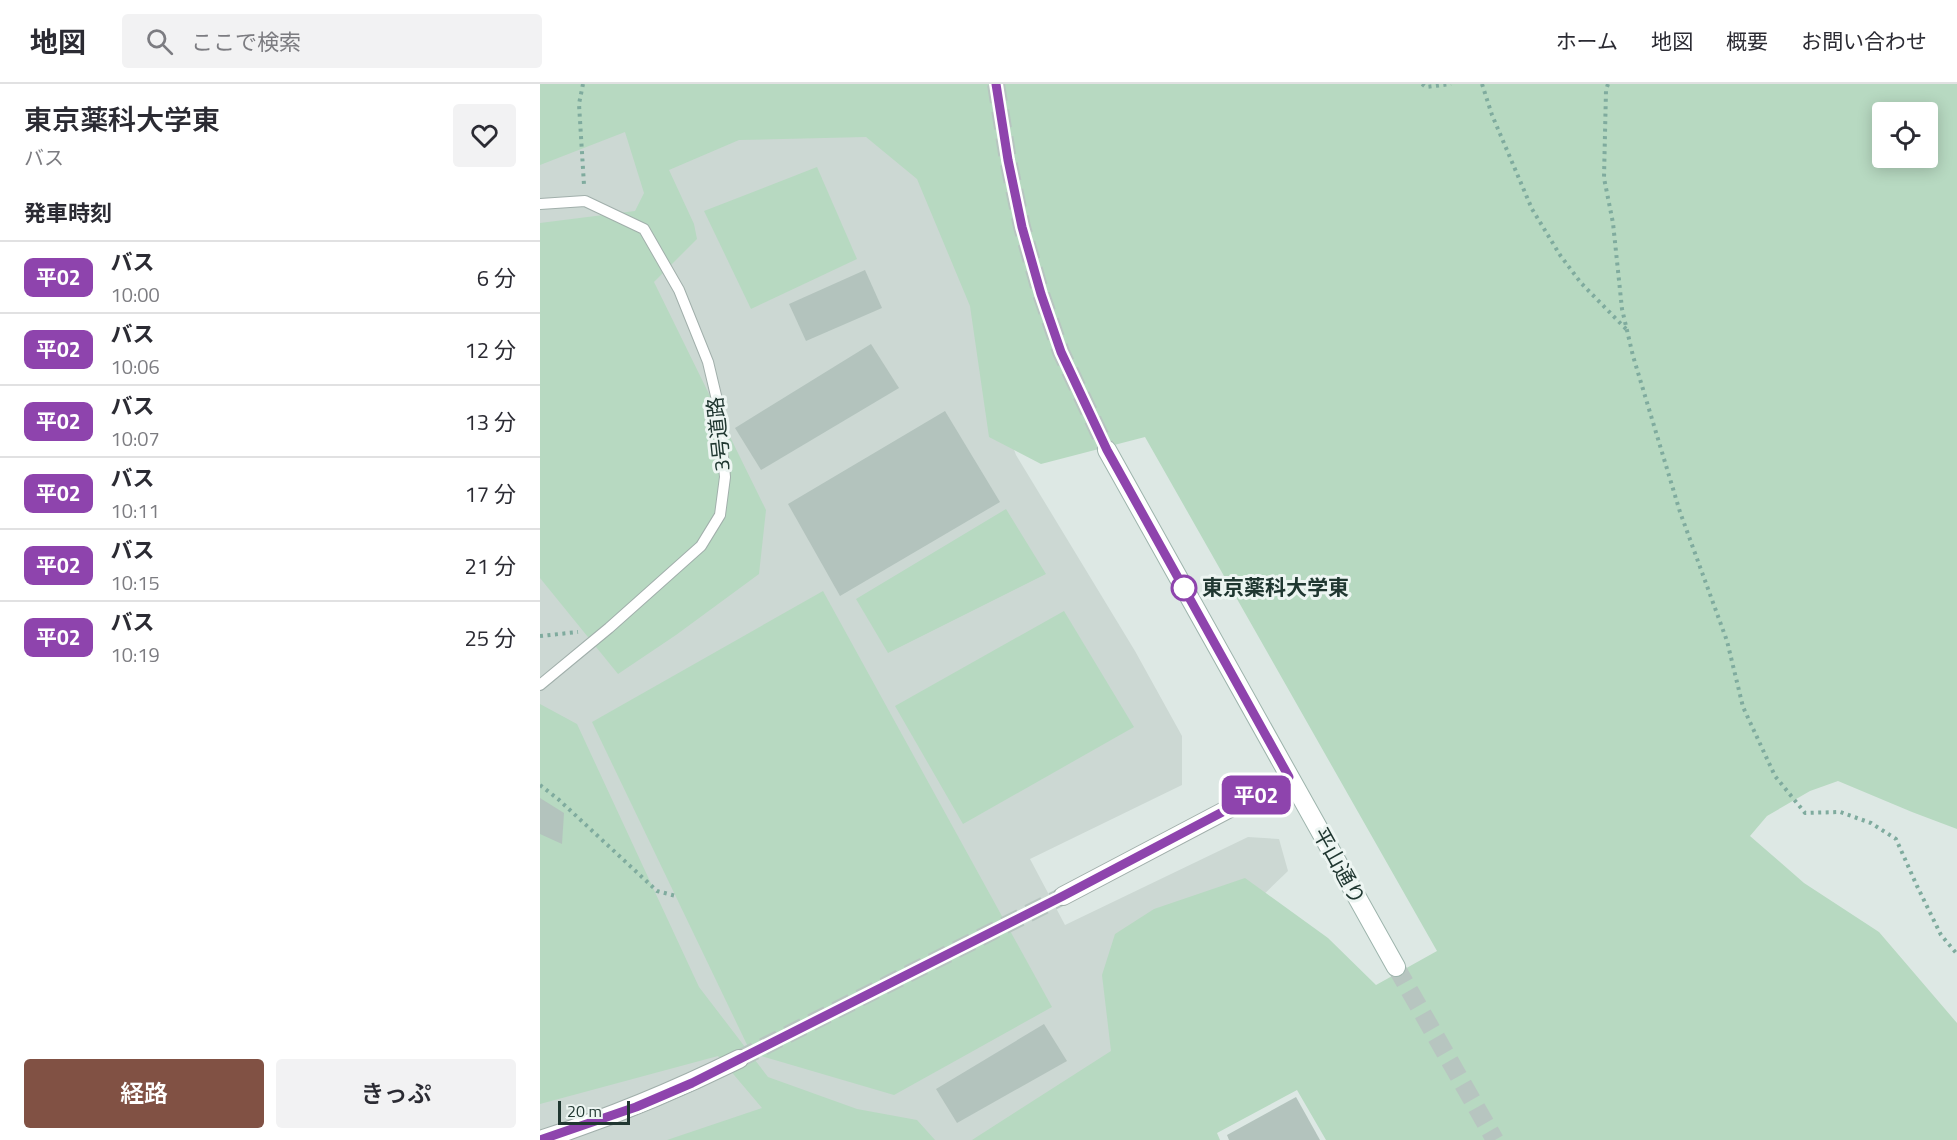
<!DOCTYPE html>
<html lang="ja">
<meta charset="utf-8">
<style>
:root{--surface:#fff;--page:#f2f2f3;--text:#2b2b33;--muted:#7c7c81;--line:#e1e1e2;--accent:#815144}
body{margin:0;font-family:"Titillium Web","Noto Sans JP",sans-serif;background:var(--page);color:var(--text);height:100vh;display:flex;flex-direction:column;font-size:22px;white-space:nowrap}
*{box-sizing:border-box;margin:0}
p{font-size:20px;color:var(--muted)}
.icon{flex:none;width:33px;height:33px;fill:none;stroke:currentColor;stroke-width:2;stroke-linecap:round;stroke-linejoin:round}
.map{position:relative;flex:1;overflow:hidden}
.sheet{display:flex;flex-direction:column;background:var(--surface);width:540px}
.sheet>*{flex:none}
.badge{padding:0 12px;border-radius:9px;font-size:21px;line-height:39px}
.buttons{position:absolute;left:1332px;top:18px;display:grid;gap:12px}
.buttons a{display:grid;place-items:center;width:66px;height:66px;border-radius:6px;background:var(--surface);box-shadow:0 3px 15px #0003;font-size:30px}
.scale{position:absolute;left:18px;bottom:15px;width:72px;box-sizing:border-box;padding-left:6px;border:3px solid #203731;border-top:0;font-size:16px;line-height:21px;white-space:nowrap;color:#203731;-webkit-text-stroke:4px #edf5f2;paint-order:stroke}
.map>.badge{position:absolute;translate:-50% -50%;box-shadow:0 0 0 3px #fff}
h2{padding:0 24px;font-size:22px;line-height:54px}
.round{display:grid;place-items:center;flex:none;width:63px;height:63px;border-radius:6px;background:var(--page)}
.summary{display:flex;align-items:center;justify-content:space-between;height:102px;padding:0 24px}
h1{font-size:28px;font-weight:600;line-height:45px}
.action{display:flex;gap:12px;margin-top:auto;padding:12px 24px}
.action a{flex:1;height:69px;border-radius:6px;background:var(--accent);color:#fff;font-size:24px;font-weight:600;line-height:69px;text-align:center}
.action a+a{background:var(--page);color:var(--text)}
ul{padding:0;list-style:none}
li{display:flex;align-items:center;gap:18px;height:72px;padding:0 24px;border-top:2px solid var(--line)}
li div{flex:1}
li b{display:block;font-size:22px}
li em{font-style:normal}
li .badge{min-width:66px;font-weight:700;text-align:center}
header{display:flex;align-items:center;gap:36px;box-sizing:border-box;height:84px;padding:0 30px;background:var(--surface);border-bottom:2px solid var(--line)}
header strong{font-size:28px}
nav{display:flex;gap:33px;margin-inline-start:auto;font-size:21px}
.search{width:420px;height:54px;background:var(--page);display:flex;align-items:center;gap:15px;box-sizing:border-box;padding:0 21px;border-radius:6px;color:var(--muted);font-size:22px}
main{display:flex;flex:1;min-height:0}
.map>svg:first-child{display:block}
</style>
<header>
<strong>地図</strong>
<div class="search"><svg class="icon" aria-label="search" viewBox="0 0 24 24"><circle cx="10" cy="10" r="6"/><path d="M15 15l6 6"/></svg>ここで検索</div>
<nav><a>ホーム</a><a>地図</a><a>概要</a><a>お問い合わせ</a></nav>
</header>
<main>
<section class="sheet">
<div class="summary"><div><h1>東京薬科大学東</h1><p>バス</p></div><a class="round"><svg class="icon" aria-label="heart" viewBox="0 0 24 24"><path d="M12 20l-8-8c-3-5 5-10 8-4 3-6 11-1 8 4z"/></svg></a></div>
<h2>発車時刻</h2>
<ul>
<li><span class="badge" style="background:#8e44ad;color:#fff">平02</span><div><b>バス</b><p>10:00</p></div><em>6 分</em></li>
<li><span class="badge" style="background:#8e44ad;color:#fff">平02</span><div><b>バス</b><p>10:06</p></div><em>12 分</em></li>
<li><span class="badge" style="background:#8e44ad;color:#fff">平02</span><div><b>バス</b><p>10:07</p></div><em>13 分</em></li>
<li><span class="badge" style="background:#8e44ad;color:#fff">平02</span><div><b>バス</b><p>10:11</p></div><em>17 分</em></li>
<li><span class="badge" style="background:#8e44ad;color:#fff">平02</span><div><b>バス</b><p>10:15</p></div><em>21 分</em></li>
<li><span class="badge" style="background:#8e44ad;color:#fff">平02</span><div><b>バス</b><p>10:19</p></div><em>25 分</em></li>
</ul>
<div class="action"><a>経路</a><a>きっぷ</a></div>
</section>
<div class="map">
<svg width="1417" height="1056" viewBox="0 0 1417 1056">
<rect width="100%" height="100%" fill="#dde8e4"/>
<polygon fill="#ccd8d3" points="417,2 451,303 476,371 595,567 642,652 642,701 490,775 525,841 708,753 739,755 748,787 663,869 592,1056 0,1056 0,59"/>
<g fill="#b7d9c1" fill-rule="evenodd">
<path d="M0,0H1417V745L1372,728L1298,697L1270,707L1227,732L1210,752L1264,799L1339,848L1417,939V1056H786L757,1006L677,1049L680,1056H432L571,967L562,891L575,850L614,825L705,794L788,854L836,901L897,867L605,353L501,380L449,353L430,222L377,95L326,53L199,56L129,86L154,140L157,155L114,198L226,426L219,490L136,551L78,590L0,494V139L95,127L104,109L85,48L0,81ZM1342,28H1388V74H1342Z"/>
<polygon points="277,83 317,175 211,225 164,127"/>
<polygon points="466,425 506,490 348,569 316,515"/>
<polygon points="283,507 512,923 354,1011 211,969 52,638"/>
<polygon points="524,527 594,643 423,740 355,622"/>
<polygon points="0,620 37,640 159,903 228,993 317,1025 377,1036 395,1056 127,1056 222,1024 178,972 0,1020"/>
</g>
<g fill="#b3c3bd">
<polygon points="325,186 342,224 266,257 249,220"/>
<polygon points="331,260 359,304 221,386 195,344"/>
<polygon points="405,327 460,418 300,512 248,420"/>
<polygon points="0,714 24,729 22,760 0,750"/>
<polygon points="504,940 527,977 417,1039 396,1005"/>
<polygon points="756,1013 780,1056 689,1056 687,1051"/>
</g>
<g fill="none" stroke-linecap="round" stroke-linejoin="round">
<polyline stroke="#b7c5c0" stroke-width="18" stroke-dasharray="18 9" stroke-linecap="butt" points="199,975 523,812"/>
<g stroke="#b7c5c0" stroke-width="18" stroke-dasharray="18 9" stroke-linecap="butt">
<polyline points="456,0 468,76 482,143 501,210 521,268 567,366"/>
<polyline points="856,883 955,1056"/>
</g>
<g stroke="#a1afab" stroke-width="12">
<polyline id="service" points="0,120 45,117 104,145 139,206 168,278 178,320 185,393 180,431 161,462 69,544 0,601"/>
</g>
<g stroke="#a1afab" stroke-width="20">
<g id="tertiary">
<polyline points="523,812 749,693"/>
<path d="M0,1056C69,1034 134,1007 199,975"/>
</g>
</g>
<g stroke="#9db4ac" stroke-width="20">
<polyline id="secondary" points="567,366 856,883"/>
</g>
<g stroke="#7fab9e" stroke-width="4" stroke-dasharray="3 4.5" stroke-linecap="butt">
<polyline points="43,0 39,20 44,101"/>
<polyline points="882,0 886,3 911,0"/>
<polyline points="942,0 952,31 992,125 1020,171 1041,199 1086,245"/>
<polyline points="1068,0 1066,6 1064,94 1073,139 1082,225 1093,272 1140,428 1187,557 1203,623 1235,692 1265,729 1300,728 1331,739 1356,755 1377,802 1401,851 1417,870"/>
<polyline points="0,552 38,548"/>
<polyline points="0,701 18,715 117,807 136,812"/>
</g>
<use href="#service" stroke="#fff" stroke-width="10"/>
<use href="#tertiary" stroke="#fff" stroke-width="18"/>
<use href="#secondary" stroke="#fff" stroke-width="18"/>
</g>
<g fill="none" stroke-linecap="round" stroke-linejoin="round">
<g stroke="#fff" stroke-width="14">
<polyline id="line" points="0,1056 96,1023 152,999 523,812 749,693 567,366 521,268 501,210 482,143 468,76 456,0"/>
</g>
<use href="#line" stroke="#8e44ad" stroke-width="9"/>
</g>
<circle fill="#fff" stroke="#8e44ad" stroke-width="3" cx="644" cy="504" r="12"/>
<g text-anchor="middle" stroke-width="6" stroke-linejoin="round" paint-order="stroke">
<g font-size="21" fill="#203731" stroke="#edf5f2">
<text transform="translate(179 350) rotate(-96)" y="7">3号道路</text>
<text transform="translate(799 782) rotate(61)" y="7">平山通り</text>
</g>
<g font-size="21" font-weight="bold" fill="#203731" stroke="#edf5f2" text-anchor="start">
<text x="662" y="511">東京薬科大学東</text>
</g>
</g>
</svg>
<div class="buttons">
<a><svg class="icon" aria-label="locate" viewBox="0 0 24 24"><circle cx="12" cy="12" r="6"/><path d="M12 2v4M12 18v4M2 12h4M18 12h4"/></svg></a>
</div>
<div class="scale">20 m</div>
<b class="badge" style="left:716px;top:711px;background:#8e44ad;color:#fff">平02</b>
</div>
</main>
